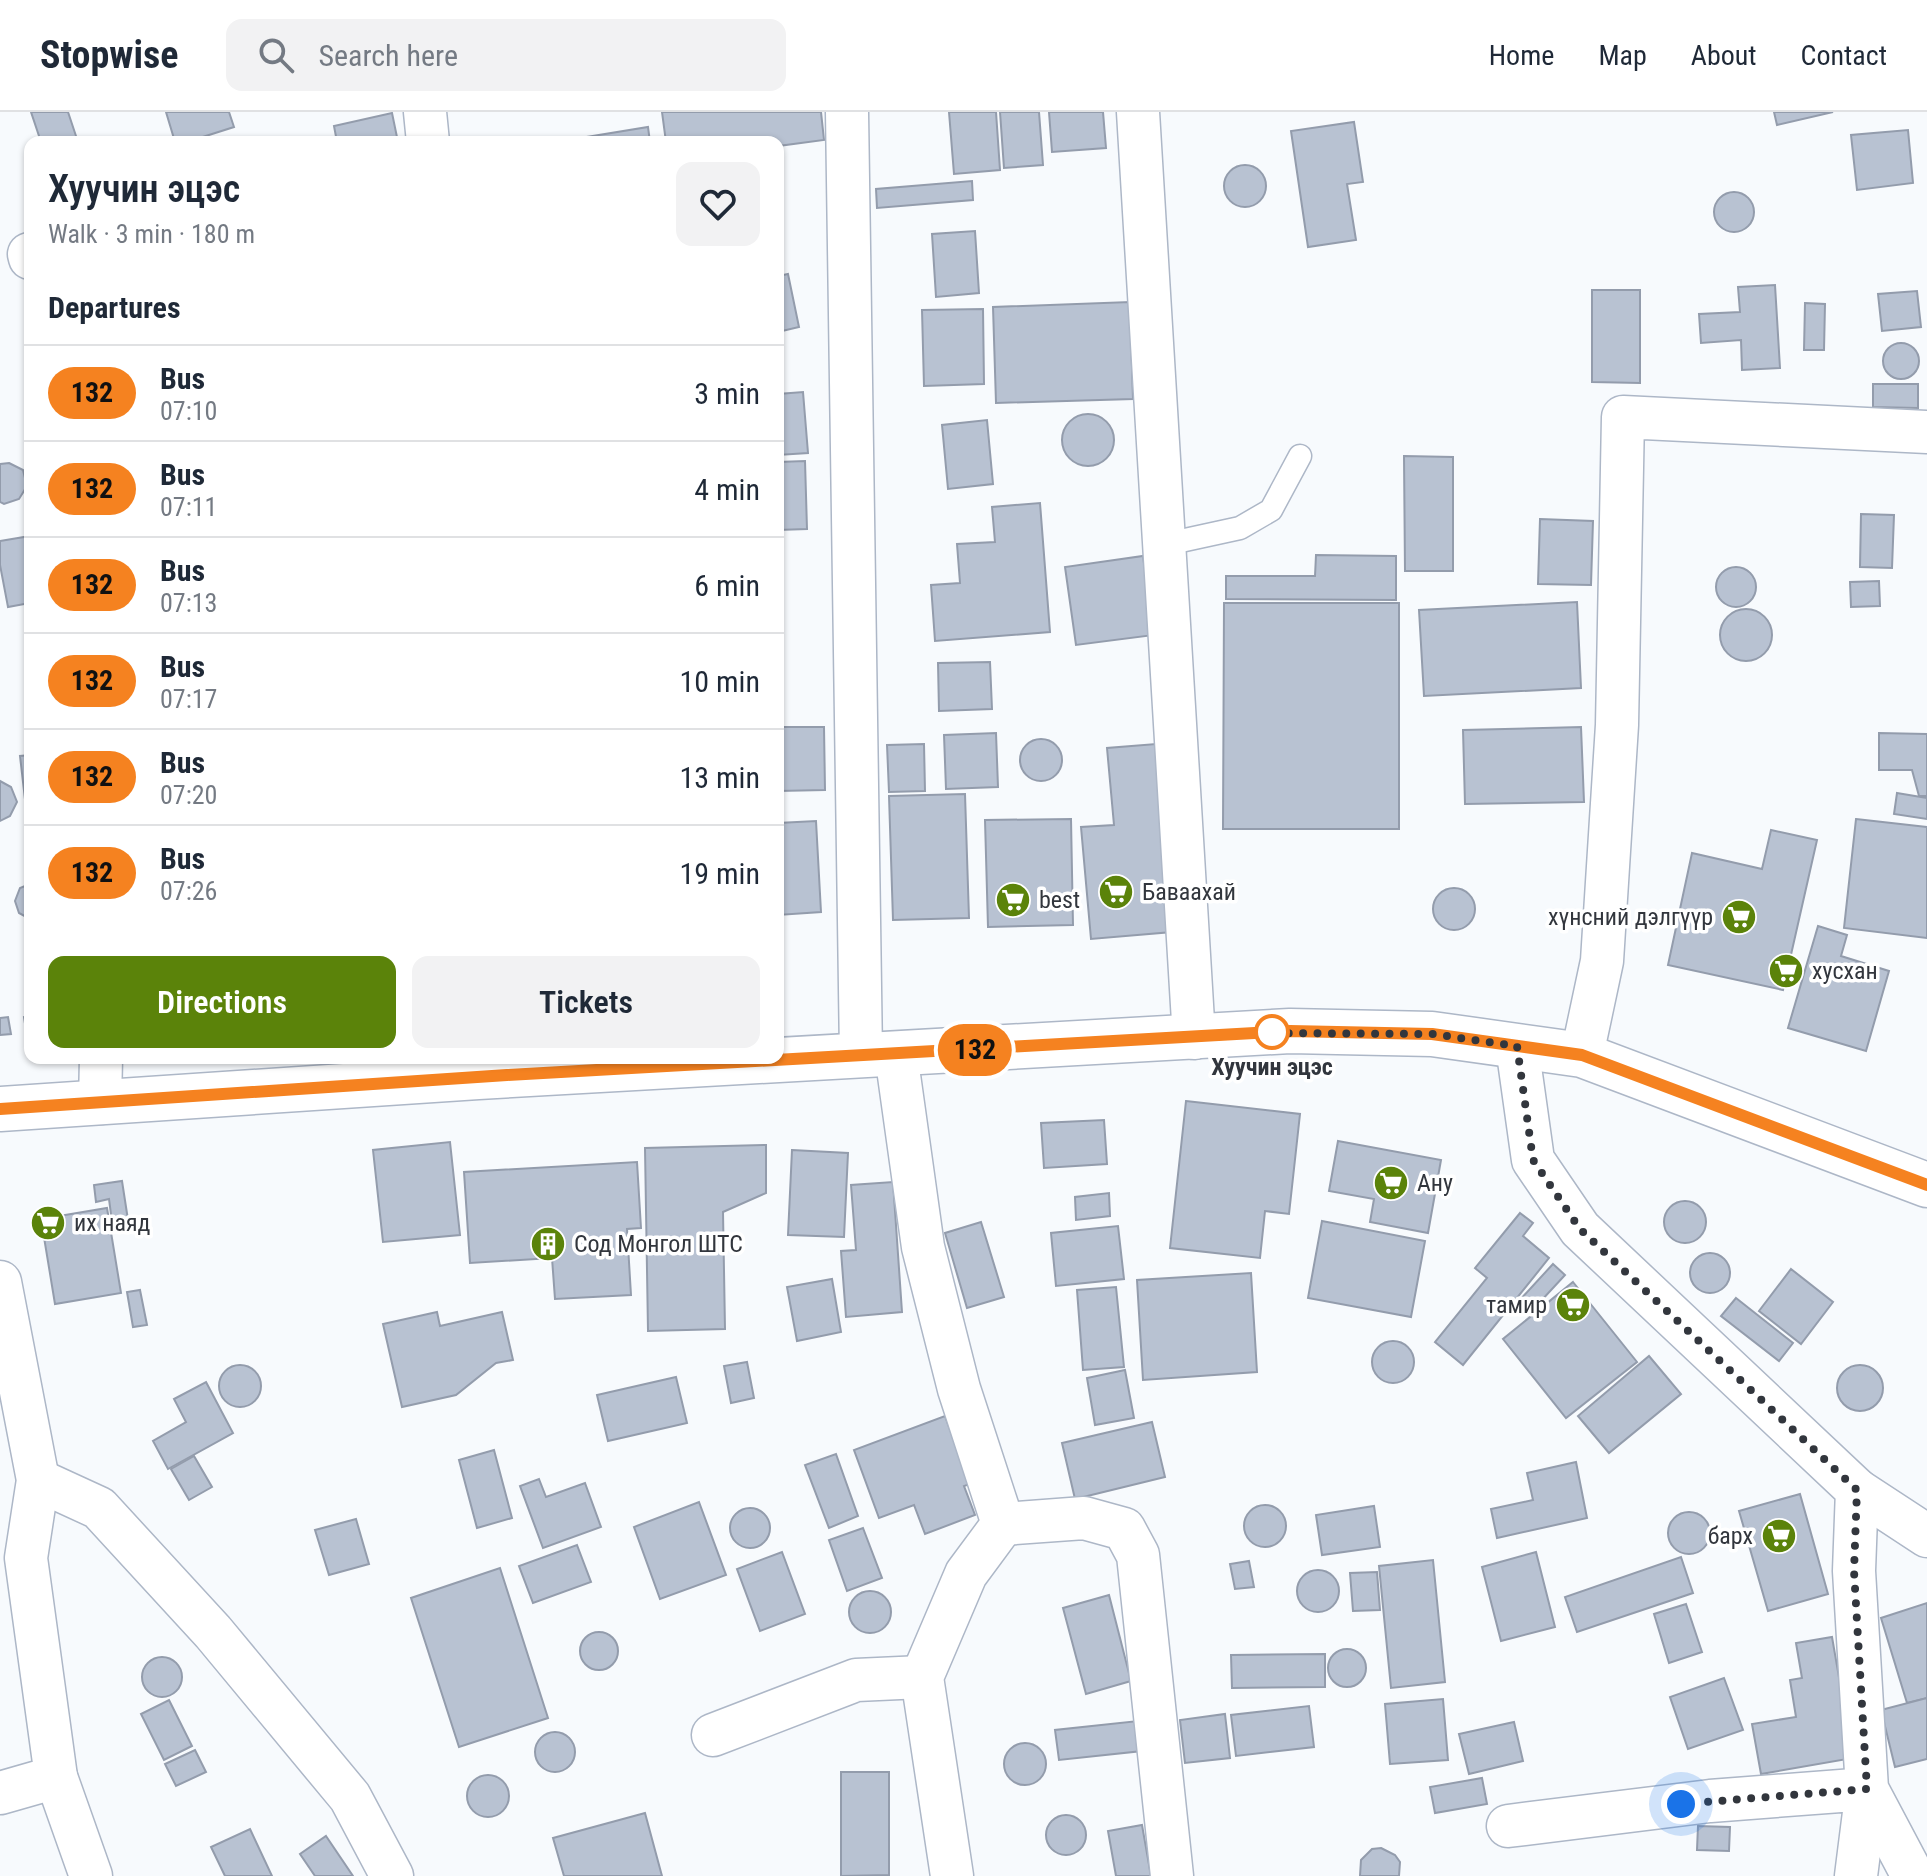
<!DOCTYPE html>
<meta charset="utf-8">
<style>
:root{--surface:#fff;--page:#f2f2f3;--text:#1f2937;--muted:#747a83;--line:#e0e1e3;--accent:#5b830a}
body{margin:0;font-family:"Roboto Condensed",sans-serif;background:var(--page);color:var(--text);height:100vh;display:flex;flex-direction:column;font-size:30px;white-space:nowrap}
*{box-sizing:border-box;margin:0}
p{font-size:26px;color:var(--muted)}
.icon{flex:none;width:44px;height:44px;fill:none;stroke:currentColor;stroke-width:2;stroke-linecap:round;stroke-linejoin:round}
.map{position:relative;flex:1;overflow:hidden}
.sheet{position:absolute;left:24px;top:24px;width:760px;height:928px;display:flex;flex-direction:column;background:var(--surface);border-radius:16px;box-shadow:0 2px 6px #0004}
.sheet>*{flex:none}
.badge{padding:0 16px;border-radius:26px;font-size:28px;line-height:52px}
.you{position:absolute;width:40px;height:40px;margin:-20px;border:6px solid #fff;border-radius:50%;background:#1a73e8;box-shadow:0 0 0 12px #1a73e833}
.map>.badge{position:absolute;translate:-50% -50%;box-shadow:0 0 0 4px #fff}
h2{padding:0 24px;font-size:30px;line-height:72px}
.round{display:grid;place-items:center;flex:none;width:84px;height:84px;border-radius:16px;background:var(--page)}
.overview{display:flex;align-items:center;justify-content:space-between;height:136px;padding:0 24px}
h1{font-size:38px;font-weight:600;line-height:60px}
.primary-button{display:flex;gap:16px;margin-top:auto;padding:16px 24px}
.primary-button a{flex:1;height:92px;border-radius:16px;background:var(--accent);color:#fff;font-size:32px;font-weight:600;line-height:92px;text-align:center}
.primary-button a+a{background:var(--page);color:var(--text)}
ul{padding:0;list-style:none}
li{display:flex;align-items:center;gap:24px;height:96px;padding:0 24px;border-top:2px solid var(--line)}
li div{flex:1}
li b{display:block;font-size:30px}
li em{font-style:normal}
li .badge{min-width:88px;font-weight:700;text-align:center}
header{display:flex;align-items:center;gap:48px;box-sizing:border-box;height:112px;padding:0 40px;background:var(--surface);border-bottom:2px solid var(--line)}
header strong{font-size:38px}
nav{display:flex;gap:44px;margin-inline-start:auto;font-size:28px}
.search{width:560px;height:72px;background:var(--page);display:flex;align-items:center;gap:20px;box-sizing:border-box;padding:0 28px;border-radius:16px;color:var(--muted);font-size:30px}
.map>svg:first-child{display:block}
</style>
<header>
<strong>Stopwise</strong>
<div class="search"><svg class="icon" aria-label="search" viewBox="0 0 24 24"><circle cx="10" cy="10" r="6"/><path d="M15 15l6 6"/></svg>Search here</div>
<nav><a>Home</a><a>Map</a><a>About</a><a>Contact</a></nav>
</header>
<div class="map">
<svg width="1927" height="1764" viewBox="0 0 1927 1764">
<rect width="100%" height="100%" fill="#f7fafd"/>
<g fill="#b8c2d2" stroke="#939cac" stroke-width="2">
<polygon points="31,0 68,0 77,27 41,30"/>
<polygon points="166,0 229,0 234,15 187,30 175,30"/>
<polygon points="662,0 821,0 824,28 778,34 778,30 747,30 746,25 709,30 666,30"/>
<polygon points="949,0 996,0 1000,58 954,62"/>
<polygon points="1000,0 1039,0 1043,53 1004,56"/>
<polygon points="1049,0 1103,0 1106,36 1052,40"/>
<polygon points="1774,0 1833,0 1777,13"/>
<polygon points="392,1 398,30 337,30 334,14"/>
<polygon points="1354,10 1363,70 1347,72 1356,128 1308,135 1291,19"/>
<polygon points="648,15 650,30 556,30"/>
<polygon points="1908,18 1913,71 1857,78 1851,23"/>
<circle cx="1245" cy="74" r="21"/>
<polygon points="972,69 973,88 877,96 876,77"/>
<circle cx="1734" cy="100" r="20"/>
<polygon points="975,119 979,181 936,185 932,122"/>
<polygon points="788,162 799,215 778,220 778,164"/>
<polygon points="1775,173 1780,256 1742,258 1741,228 1701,231 1699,202 1740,200 1738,175"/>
<polygon points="1592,178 1640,178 1640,271 1592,270"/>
<polygon points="1917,179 1921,215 1882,219 1878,182"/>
<polygon points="1130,190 1133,287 996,291 993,195"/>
<polygon points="1805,191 1825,192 1824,238 1804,238"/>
<polygon points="983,197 984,272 924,274 922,198"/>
<circle cx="1901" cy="249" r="18"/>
<polygon points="1873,272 1918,272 1918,296 1873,295"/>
<polygon points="803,280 808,341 778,343 778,282"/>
<circle cx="1088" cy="328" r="26"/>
<polygon points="987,308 993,372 948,377 942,313"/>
<polygon points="1404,344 1453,345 1453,459 1405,459"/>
<polygon points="805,349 807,417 778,418 778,350"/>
<polygon points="9,351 23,358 27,374 19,387 4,392 0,390 0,352"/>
<polygon points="1040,391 1050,520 935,529 931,473 960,471 957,432 995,430 992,395"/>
<polygon points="1861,402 1894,403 1892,456 1860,455"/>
<polygon points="1540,407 1593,409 1591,473 1538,472"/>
<polygon points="30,424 30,491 8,495 0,453 0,429"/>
<polygon points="1316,443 1396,444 1396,488 1226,487 1226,464 1315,464"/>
<polygon points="1143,444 1154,523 1076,533 1065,455"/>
<circle cx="1736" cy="475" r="20"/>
<polygon points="1879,469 1880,494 1851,495 1850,470"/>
<polygon points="1577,490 1581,576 1424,584 1419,498"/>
<polygon points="1224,491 1399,491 1399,717 1223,717"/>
<circle cx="1746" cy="523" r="26"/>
<polygon points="990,550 992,597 939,599 938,551"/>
<polygon points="778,615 824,615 825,678 778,679"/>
<polygon points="1581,615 1584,690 1465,692 1463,618"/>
<polygon points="996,621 998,675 946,677 944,623"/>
<polygon points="1879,621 1927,622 1927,684 1919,684 1912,658 1879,658"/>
<circle cx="1041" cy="648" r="21"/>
<polygon points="924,632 925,679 889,680 887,633"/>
<polygon points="1156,632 1172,820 1091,827 1081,715 1114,713 1107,636"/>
<polygon points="30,643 30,696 26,696 20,644"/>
<polygon points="0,669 11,675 17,690 10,704 0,709"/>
<polygon points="1897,681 1927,686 1927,707 1894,702"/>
<polygon points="965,682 969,806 893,808 889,684"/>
<polygon points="1071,707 1073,813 988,815 985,708"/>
<polygon points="1856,707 1927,715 1927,826 1844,816"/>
<polygon points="816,709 821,800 778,803 778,711"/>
<polygon points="1771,718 1817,728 1783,878 1668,853 1692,741 1762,757"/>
<polygon points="30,772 30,807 19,801 15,789 20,776"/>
<circle cx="1454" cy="797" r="21"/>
<polygon points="1818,814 1847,823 1841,844 1889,859 1866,939 1788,916"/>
<polygon points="30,904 30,924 27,925 24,905"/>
<polygon points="8,905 11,922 0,923 0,906"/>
<polygon points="1186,989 1300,1002 1289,1102 1265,1099 1260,1146 1170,1136"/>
<polygon points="1104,1008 1107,1052 1044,1056 1041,1011"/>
<polygon points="1338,1029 1441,1048 1428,1121 1370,1110 1374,1087 1329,1079"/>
<polygon points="450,1030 460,1123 383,1130 373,1038"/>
<polygon points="766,1033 766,1081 723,1100 725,1217 648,1219 645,1036"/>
<polygon points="792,1038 848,1041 844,1125 788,1123"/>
<polygon points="637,1050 641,1116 627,1117 631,1183 555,1187 552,1146 470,1151 464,1060"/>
<polygon points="122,1069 128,1108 112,1110 109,1087 96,1090 94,1073"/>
<polygon points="893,1070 902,1200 846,1205 841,1139 856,1138 851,1073"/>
<polygon points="1109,1081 1110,1104 1076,1108 1075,1085"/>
<circle cx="1685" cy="1110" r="21"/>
<polygon points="107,1096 121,1181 55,1192 41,1107"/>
<polygon points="1520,1101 1533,1111 1523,1124 1549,1146 1463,1253 1435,1230 1487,1166 1475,1156"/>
<polygon points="1322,1109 1425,1129 1411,1205 1308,1186"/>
<polygon points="981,1110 1004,1185 967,1196 945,1121"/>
<polygon points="1118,1114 1124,1167 1056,1174 1051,1121"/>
<circle cx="1710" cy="1161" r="20"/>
<polygon points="1553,1152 1565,1163 1528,1203 1517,1191"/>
<polygon points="1791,1157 1833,1190 1801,1232 1759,1199"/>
<polygon points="1251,1161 1257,1260 1143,1268 1137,1168"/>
<polygon points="832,1167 841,1220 797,1229 787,1175"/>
<polygon points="1573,1170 1637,1250 1566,1306 1503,1227"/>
<polygon points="1116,1175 1124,1255 1083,1258 1077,1178"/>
<polygon points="140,1178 147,1213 133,1215 127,1180"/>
<polygon points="1736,1186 1793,1231 1779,1249 1721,1204"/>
<polygon points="437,1200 440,1214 502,1200 513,1248 496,1251 456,1283 402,1295 383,1212"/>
<circle cx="1393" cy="1250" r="21"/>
<polygon points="1649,1244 1681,1282 1609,1341 1578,1304"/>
<polygon points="747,1250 754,1286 731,1291 724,1254"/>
<circle cx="1860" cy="1276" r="23"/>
<circle cx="240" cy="1274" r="21"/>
<polygon points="1125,1258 1134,1306 1095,1313 1087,1266"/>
<polygon points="676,1265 687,1311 608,1329 597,1283"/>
<polygon points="206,1270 233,1321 168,1357 153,1329 186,1310 174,1287"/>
<polygon points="945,1304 970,1372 964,1374 975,1403 925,1422 914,1393 879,1406 854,1338"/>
<polygon points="1152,1310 1165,1365 1075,1387 1062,1331"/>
<polygon points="494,1338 512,1406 477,1416 459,1348"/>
<polygon points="836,1342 858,1404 829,1416 805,1353"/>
<polygon points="194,1344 212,1375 189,1388 171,1357"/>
<polygon points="1576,1350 1587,1406 1497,1426 1491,1397 1533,1388 1527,1361"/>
<polygon points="539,1367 546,1385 585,1371 601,1415 543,1436 520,1374"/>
<polygon points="1800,1382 1828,1482 1768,1499 1739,1399"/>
<polygon points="699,1390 726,1463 660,1487 634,1415"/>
<circle cx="1265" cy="1414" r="21"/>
<polygon points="1374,1394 1380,1435 1322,1443 1316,1403"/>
<circle cx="750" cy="1416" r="20"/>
<circle cx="1689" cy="1421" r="21"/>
<polygon points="356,1407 369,1452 329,1463 315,1418"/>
<polygon points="863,1416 882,1466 847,1479 829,1428"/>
<polygon points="577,1433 591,1470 533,1491 519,1454"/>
<polygon points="782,1440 805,1502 760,1519 737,1457"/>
<polygon points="1536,1440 1555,1515 1501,1529 1482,1455"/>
<polygon points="1681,1445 1693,1481 1577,1520 1565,1485"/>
<polygon points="1433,1448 1445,1570 1391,1576 1379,1454"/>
<polygon points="1249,1449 1254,1475 1235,1477 1230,1452"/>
<polygon points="500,1456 548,1606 459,1635 411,1486"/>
<circle cx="1318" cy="1479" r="21"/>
<polygon points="1377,1460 1380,1498 1353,1499 1350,1461"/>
<circle cx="870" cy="1500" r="21"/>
<polygon points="1109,1483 1131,1569 1086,1582 1063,1496"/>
<polygon points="1927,1491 1927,1586 1907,1591 1881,1506"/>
<polygon points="1686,1492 1702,1540 1669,1551 1654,1502"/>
<circle cx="599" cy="1539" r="19"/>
<polygon points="1832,1525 1853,1646 1761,1662 1752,1612 1796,1605 1790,1568 1802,1566 1796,1531"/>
<circle cx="1347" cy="1556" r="19"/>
<polygon points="1325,1542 1325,1575 1232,1576 1231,1543"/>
<circle cx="162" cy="1565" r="20"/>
<polygon points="1724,1566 1743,1618 1688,1637 1670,1585"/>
<polygon points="1927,1586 1927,1647 1895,1655 1881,1598"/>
<polygon points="1443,1587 1448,1648 1390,1652 1385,1592"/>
<polygon points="169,1588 192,1634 164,1648 141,1602"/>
<polygon points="1309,1594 1314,1635 1236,1644 1231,1603"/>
<polygon points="1225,1602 1230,1646 1185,1651 1180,1608"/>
<polygon points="1138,1609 1142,1639 1059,1648 1055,1618"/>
<polygon points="1514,1610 1523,1649 1469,1662 1459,1622"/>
<circle cx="555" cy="1640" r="20"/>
<circle cx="1025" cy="1652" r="21"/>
<polygon points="195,1638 206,1660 176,1674 165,1652"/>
<polygon points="841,1660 889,1660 889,1763 841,1764"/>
<circle cx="488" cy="1684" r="21"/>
<polygon points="1482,1666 1487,1692 1435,1701 1430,1675"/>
<polygon points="645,1701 662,1764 564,1764 553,1726"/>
<circle cx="1066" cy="1723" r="20"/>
<polygon points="1142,1713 1151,1764 1116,1764 1108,1719"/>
<polygon points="1698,1714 1730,1715 1729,1739 1697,1738"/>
<polygon points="250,1717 272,1764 225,1764 211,1735"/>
<polygon points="326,1724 353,1764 315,1764 300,1742"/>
<polygon points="1381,1736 1395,1743 1400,1750 1399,1764 1360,1764 1361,1748 1372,1737"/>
</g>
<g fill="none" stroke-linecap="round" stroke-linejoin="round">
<g stroke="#adb7c7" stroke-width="25">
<polyline id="lane" points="1162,433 1240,416 1271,398 1300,344"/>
</g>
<g stroke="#adb7c7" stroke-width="45">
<g id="street">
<polyline points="425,0 428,30"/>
<polyline points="847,0 861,943"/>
<polyline points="1138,0 1194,926"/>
<polyline points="29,142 30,146"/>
<polyline points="1517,934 1533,1048 1580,1117 1857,1378 1854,1459 1867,1677 1913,1764"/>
<polyline points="896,942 923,1135 959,1277 1003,1412 966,1462 922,1565 952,1764"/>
<polyline points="1582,943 1602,849 1617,613 1623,305 1927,320"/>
<polyline points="100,991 101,946"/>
<polyline points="0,1170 38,1368 26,1446 56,1665 0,1681"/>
<polyline points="38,1368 99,1396 213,1520 350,1685 392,1764"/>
<polyline points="1857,1378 1927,1424"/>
<polyline points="1003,1412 1084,1406 1124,1417 1138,1443 1172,1764"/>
<polyline points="713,1623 856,1568 922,1565"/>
<polyline points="56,1665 91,1764"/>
<polyline points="1508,1714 1710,1689 1867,1677 1856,1764"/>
</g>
</g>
<g stroke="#adb7c7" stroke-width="47">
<polyline id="secondary" points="0,997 478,965 1290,919 1432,922 1582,943 1927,1073"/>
</g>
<use href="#lane" stroke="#fff" stroke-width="22"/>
<use href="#street" stroke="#fff" stroke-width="42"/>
<use href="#secondary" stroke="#fff" stroke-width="44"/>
</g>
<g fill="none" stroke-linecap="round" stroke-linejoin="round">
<g stroke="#fff" stroke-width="18">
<polyline id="line" points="0,997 507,963 1290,919 1432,922 1582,943 1927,1073"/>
</g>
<use href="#line" stroke="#f58220" stroke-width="12"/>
<polyline stroke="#32363d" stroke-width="8" stroke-dasharray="0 14.4" points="1272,920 1266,921 1432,922 1517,934 1533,1048 1580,1117 1857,1378 1854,1459 1867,1677 1681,1692"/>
</g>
<defs>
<g id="supermarket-disc" transform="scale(1.8)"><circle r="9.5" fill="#5b830a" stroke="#fff"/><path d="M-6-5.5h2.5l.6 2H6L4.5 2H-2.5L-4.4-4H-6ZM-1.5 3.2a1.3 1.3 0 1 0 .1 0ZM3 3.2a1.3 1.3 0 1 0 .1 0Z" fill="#fff"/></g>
<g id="building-disc" transform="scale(1.8)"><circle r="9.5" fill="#5b830a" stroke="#fff"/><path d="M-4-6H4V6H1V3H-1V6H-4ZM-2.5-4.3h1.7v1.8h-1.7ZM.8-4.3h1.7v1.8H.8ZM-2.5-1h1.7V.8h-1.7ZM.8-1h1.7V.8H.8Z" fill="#fff"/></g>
</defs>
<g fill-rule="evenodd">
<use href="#supermarket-disc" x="1116" y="780"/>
<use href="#supermarket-disc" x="1013" y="788"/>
<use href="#supermarket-disc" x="1739" y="805"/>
<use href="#supermarket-disc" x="1786" y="859"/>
<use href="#supermarket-disc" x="1391" y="1071"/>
<use href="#supermarket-disc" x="48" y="1111"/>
<use href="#building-disc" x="548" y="1132"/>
<use href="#supermarket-disc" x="1573" y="1193"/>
<use href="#supermarket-disc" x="1779" y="1424"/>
</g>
<circle fill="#fff" stroke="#f58220" stroke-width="4" cx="1272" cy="920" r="16"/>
<g text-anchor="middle" stroke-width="7" stroke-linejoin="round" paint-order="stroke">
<g font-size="24" fill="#32363d" stroke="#fff" text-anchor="start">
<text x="1142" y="788">Баваахай</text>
<text x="1039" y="796">best</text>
<text x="1713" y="813" text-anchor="end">хүнсний дэлгүүр</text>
<text x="1812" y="867">хусхан</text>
<text x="1417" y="1079">Ану</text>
<text x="74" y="1119">их наяд</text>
<text x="574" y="1140">Сод Монгол ШТС</text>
<text x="1547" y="1201" text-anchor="end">тамир</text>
<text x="1753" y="1432" text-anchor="end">барх</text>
</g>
<g font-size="24" font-weight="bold" fill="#32363d" stroke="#fff">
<text x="1272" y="963">Хуучин эцэс</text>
</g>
</g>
</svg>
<div class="you" style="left:1681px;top:1692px"></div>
<b class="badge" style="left:975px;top:938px;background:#f58220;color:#111">132</b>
<section class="sheet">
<div class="overview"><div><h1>Хуучин эцэс</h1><p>Walk · 3 min · 180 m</p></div><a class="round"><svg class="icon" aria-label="heart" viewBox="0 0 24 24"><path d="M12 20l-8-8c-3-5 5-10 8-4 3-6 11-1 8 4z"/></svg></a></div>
<h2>Departures</h2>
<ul>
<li><span class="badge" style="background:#f58220;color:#111">132</span><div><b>Bus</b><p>07:10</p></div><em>3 min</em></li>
<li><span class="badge" style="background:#f58220;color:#111">132</span><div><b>Bus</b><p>07:11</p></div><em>4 min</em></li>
<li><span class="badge" style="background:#f58220;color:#111">132</span><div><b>Bus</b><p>07:13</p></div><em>6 min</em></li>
<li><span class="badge" style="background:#f58220;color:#111">132</span><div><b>Bus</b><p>07:17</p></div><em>10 min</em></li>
<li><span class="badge" style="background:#f58220;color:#111">132</span><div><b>Bus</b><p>07:20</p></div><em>13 min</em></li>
<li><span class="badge" style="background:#f58220;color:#111">132</span><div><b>Bus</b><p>07:26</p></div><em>19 min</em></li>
</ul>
<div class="primary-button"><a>Directions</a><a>Tickets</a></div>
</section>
</div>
